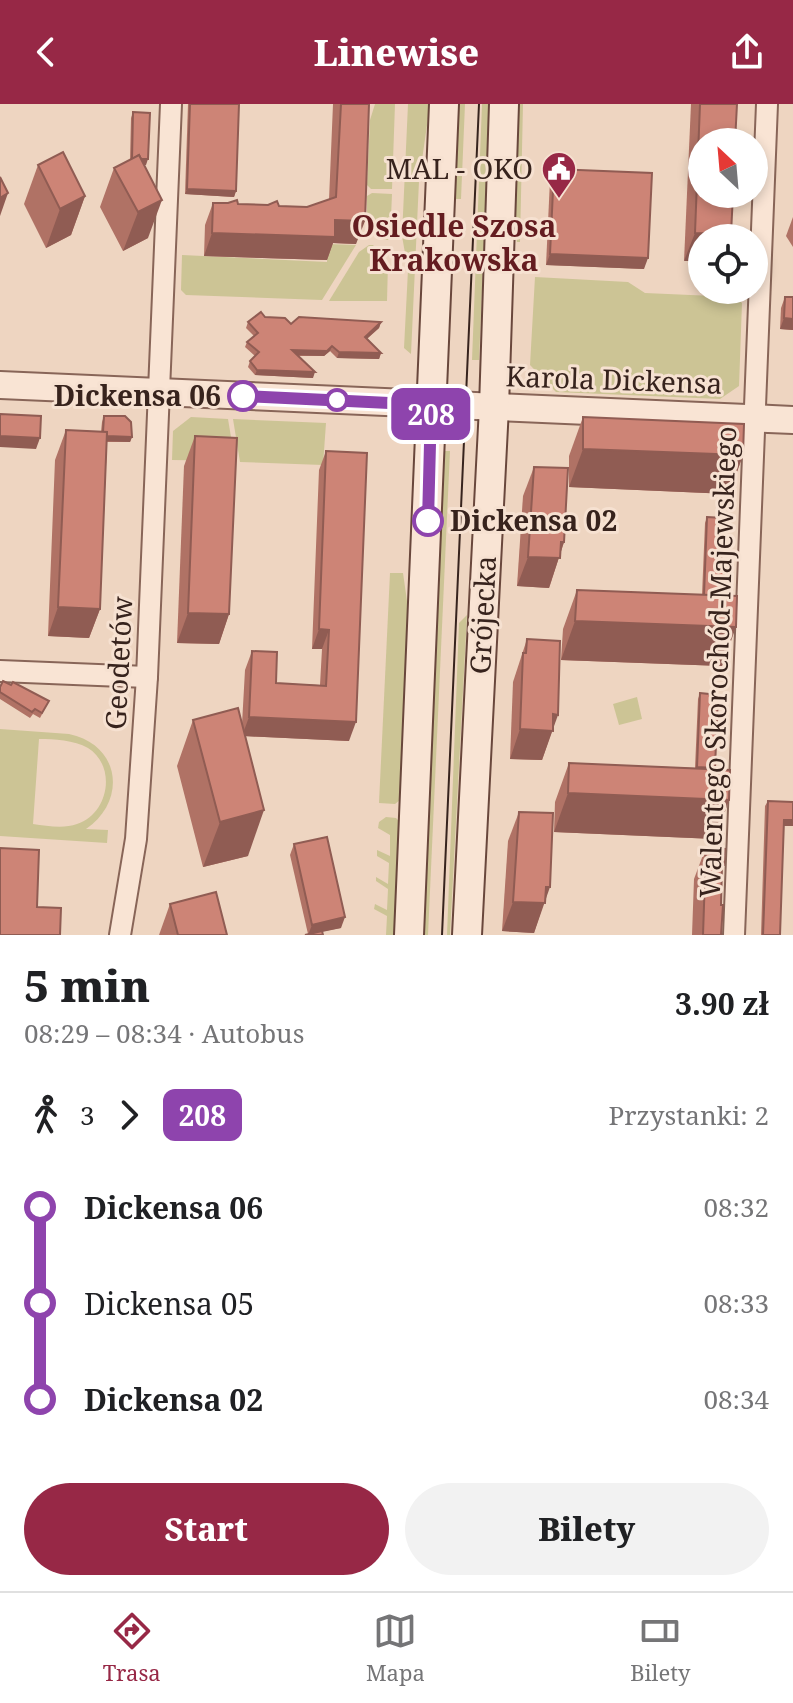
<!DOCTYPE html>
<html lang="pl">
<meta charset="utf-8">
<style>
:root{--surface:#fff;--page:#f2f2f2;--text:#202124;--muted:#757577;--line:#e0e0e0;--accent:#972846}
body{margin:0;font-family:"Noto Serif",serif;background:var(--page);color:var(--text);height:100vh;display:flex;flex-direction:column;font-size:30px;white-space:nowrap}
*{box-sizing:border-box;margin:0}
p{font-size:26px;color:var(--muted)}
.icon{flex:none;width:44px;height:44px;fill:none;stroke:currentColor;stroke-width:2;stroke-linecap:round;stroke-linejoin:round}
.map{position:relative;height:831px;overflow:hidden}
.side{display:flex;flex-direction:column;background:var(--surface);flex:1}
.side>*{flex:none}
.badge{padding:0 16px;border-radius:12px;font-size:28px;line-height:52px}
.needle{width:52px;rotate:334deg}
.controls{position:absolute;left:688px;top:24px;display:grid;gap:16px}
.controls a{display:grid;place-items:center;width:80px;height:80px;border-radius:50%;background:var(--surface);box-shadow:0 4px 12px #0003;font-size:40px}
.map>.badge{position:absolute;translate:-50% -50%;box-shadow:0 0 0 4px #fff}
.legs{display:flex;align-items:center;gap:12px;height:88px;padding:0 24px;font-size:26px}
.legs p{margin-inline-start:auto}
.headline{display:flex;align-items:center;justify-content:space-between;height:136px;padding:0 24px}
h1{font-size:44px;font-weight:800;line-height:60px}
.action{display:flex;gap:16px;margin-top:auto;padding:16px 24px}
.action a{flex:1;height:92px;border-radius:48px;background:var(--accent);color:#fff;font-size:32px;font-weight:800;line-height:92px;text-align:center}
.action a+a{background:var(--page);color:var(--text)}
ul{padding:0 24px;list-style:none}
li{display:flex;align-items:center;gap:28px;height:96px;font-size:30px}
li i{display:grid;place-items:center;width:12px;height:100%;margin:0 10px;background:currentColor}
li i::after{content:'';width:20px;height:20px;margin:-10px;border:6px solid;border-radius:50%;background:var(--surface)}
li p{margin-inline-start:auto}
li:first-child i{background:linear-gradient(#0000 50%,currentColor 0)}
li:last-child i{background:linear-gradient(currentColor 50%,#0000 0)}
header{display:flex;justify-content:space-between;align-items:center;height:104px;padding:0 24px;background:var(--accent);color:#fff;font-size:36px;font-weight:800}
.dock{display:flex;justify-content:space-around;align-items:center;height:112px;border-top:2px solid var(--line);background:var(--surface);font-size:22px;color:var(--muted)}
.dock a{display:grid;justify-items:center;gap:4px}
.dock .selected{color:var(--accent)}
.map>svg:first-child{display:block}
</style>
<header><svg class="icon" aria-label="back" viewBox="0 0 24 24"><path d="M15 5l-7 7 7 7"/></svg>Linewise<svg class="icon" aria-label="share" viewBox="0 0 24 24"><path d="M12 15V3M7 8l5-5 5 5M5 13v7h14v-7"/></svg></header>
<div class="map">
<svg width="793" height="831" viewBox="0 0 793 831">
<rect width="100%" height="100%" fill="#eed5c1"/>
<g fill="#ccc495" fill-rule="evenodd">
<polygon points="375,0 395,0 392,85 371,85 367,81 370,16"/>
<polygon points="408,0 430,0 419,77 411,250 404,244 408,166 402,132"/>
<polygon points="457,0 465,0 461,95 452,95"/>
<polygon points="482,0 490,0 479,256 472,256"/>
<polygon points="513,0 523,0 520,138 517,138 512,110"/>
<polygon points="372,89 392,90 390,136 382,136 367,116 367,92"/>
<polygon points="328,140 356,141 322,196 186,191 181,186 182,151 327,158"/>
<polygon points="369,141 373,141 388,159 387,197 329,197 359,148"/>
<polygon points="535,173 628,178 645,189 736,193 742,199 739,282 720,295 556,288 530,261"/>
<polygon points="191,313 228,315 235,357 172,356 173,327"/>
<polygon points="233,315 326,319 323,361 240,358"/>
<polygon points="444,347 450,347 428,831 421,831"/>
<polygon points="390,469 403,469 408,504 400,696 395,700 379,699"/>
<polygon points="467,511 450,831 447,831 459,519"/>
<polygon points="637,593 642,615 619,621 613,600"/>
<path d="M0,625L69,630C121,641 127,697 86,725L108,726L107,739L0,732ZM39,635C54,635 74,636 88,644C117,662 109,710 77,720C64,725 47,722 33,720Z"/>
<polygon points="386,713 396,714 399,717 394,831 386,831 387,812 374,805 375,800 387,806 388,785 376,777 376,773 388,780 389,759 377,752 377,746 390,752 390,731 378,724 379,718"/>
</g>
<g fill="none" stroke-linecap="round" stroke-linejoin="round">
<g stroke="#886558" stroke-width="24">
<g id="minor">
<polyline points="0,567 147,573"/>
<polyline points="120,831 136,735 147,573 171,0"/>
<polyline points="734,831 767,0"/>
</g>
</g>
<g stroke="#886558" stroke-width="30">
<polyline id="tertiary" points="0,281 793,316"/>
</g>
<g stroke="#69473c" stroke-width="32">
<g id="secondary">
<polyline points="409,831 444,0"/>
<polyline points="467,831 494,303 504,0"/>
</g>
</g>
<use href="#minor" stroke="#f9e4d4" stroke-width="20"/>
<use href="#tertiary" stroke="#f9e4d4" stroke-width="26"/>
<use href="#secondary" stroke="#f9e4d4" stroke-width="28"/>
<polyline stroke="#37231d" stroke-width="2" points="442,831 479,0"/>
</g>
<g fill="#b07265">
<polygon points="188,0 239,0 236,87 234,93 185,90"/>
<polygon points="333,0 369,0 356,140 333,139 327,156 204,152 205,121 213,99 307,103 329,96"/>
<polygon points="691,0 737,0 733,90 684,157"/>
<polygon points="133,8 146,61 144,61 148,134 123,147 100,103 114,64 130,56 131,14"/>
<polygon points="38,61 85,92 71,131 46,144 24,100"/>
<polygon points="554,65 644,165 546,161 550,76"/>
<polygon points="793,113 793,143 786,132"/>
<polygon points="785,193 793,193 793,226 780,225 781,204"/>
<polygon points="265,213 291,220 381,218 379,224 367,235 381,249 379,255 337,254 330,247 324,252 298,252 313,274 255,271 248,263 250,257 255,252 245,243 247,238 254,232 246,224 248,218"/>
<polygon points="104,312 132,333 130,338 107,338 100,505 89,534 48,532 55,356 66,326 101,328 102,318"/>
<polygon points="583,313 743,351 729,390 569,383 569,352"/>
<polygon points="195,332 229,510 219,540 177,539 184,362"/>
<polygon points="326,347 349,637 246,632 248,752 203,763 177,662 193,616 242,620 245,566 252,547 276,579 320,581 322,545 312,545 319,366"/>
<polygon points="534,363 564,438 549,484 517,482 523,392"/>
<polygon points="707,413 724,481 722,487 720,487 722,562 561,556 563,525 577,486 702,491 705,419"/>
<polygon points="527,535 553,624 542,656 510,655 513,578"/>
<polygon points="11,581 49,597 40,614 33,610 30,614 0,595 0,583"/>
<polygon points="700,589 715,665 729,696 715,735 554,728 555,698 569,659 695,664 698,595"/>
<polygon points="768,697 793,722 784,722 780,831 761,831 765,702"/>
<polygon points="519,708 545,795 534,829 502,827 508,737"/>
<polygon points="294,740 341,824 308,830 290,751"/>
<polygon points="706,743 724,761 721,767 721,831 692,831 694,775"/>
<polygon points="170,800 227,831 159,831"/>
</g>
<g fill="#905c53">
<polygon points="132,55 148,55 146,61 129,60"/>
<polygon points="187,85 236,87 234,93 185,90"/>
<polygon points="8,89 0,112 0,94"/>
<polygon points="85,92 71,131 46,144 60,105"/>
<polygon points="162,96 148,134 123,147 138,108"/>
<polygon points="335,116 365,117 356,140 333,139 327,156 204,152 212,129"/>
<polygon points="695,129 731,130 730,134 702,134 702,157 684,157"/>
<polygon points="550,150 648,154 644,165 546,161"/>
<polygon points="784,214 793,215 793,226 780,225"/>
<polygon points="381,218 379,224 363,238 365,233"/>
<polygon points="332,242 330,247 324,252 290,251 292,246"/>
<polygon points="339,248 381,249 379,255 337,254"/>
<polygon points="257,266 315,268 313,274 255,271"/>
<polygon points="0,332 40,334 36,345 0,343"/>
<polygon points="103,332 132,333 130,338 101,337"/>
<polygon points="583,345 743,351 729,390 569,383"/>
<polygon points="561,438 564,438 549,484 517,482 528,453"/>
<polygon points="58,503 100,505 89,534 48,532"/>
<polygon points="188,509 229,510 219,540 177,539"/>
<polygon points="575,517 736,523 722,562 561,556"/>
<polygon points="319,525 329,526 322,545 312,545"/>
<polygon points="553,610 558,611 542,656 510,655 520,625"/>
<polygon points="249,613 356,618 349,637 242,632"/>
<polygon points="568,689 729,696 715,735 554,728"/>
<polygon points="264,706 248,752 203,763 220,718"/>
<polygon points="784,716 793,716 793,722 782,722"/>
<polygon points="546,783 550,783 534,829 502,827 513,798"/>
<polygon points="345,813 341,824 308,831 312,821"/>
</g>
<g fill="#cd8476" stroke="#905c53" stroke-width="2">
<polygon points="190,0 239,0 236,87 187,85"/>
<polygon points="341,0 369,0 365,117 335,116 335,133 212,129 213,99 228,99 237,96 238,100 268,101 277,97 279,102 307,103 336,93"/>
<polygon points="700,0 737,0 735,38 702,38 702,90 733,90 731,130 695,129"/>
<polygon points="133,8 150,9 148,55 141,55 139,51 132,55"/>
<polygon points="63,48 85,92 60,105 38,61"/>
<polygon points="139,51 162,96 138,108 114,64"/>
<polygon points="554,65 652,69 648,154 550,150"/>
<polygon points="0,73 8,89 0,94"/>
<polygon points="785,193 793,193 793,215 784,214"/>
<polygon points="261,208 265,213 285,214 291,220 299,213 381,218 365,233 381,249 339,248 332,242 327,247 292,246 315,268 257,266 250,257 259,248 247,238 258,229 248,218"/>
<polygon points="0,310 41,312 40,334 0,332"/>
<polygon points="104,312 125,312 131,318 132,333 107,332 107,328 103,328"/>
<polygon points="583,313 744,320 743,351 583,345"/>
<polygon points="66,326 107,328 100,505 58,503"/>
<polygon points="195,332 237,334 229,510 188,509"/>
<polygon points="326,347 367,349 356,618 249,613 252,547 277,548 276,579 326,582 329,526 319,525"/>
<polygon points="534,363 568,364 564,438 561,438 560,454 528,453"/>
<polygon points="707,413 723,414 721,464 725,465 724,481 720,481 720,492 704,491"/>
<polygon points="577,486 737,492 736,523 575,517"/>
<polygon points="527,535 560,537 558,611 553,610 553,627 520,625 523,549 526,549"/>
<polygon points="3,577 11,581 13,578 49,597 42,609 35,605 32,608 0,588 0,583"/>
<polygon points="700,589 718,591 715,664 697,663"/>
<polygon points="238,604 264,706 220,718 193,616"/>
<polygon points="569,659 730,666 729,696 568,689"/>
<polygon points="768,697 793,698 793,716 784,716 780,831 763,831"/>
<polygon points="519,708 553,709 550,783 546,783 545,799 513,798"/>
<polygon points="327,733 345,813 312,821 294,740"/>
<polygon points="706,743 725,745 724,761 722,761 721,801 723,801 721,831 703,831"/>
<polygon points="0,744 39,746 37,803 61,804 60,831 0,831"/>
<polygon points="216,788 227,831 178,831 170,800"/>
<polygon points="322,827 323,831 305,831"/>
</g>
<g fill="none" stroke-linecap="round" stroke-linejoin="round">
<g stroke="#fff" stroke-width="18">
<polyline id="line-1" points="243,292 431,301 428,417"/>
</g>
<use href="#line-1" stroke="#8e44ad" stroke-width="12"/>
</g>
<defs>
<g id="civic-pin" transform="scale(1.8)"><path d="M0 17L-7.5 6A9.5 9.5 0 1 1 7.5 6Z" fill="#972846" stroke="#f6e1d1"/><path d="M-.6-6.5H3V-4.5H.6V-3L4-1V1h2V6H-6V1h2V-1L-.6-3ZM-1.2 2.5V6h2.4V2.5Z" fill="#fff"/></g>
</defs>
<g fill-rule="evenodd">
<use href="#civic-pin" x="559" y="65"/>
</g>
<g fill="#fff" stroke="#8e44ad" stroke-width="4">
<circle cx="243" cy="292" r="14"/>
<circle cx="337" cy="296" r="10"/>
<circle cx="428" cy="417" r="14"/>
</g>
<g text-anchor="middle" stroke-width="6" stroke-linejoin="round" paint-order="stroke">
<g font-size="28" fill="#37231d" stroke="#f6e1d1" text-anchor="end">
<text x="533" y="75">MAL - OKO</text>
</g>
<g font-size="28" fill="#37231d" stroke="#f6e1d1">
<text transform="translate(614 276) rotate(2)" y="10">Karola Dickensa</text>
<text transform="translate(483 511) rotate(-87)" y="10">Grójecka</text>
<text transform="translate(718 558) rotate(-88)" y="10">Walentego Skorochód-Majewskiego</text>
<text transform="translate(119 559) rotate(-87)" y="10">Geodetów</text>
</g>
<g font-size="28" font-weight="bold" fill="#37231d" stroke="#f6e1d1" text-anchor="end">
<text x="221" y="302">Dickensa 06</text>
<text x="450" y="427" text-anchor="start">Dickensa 02</text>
</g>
<g font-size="30" font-weight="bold" fill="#641c20" stroke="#f6e1d1">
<text x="454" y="133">Osiedle Szosa<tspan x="454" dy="34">Krakowska</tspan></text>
</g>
</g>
</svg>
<div class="controls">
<a><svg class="needle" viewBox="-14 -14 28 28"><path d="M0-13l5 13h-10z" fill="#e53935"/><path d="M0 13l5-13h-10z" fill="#757577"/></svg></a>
<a><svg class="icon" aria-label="locate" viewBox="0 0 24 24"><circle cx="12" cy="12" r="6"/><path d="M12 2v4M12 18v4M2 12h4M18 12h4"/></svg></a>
</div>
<b class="badge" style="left:431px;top:310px;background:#8e44ad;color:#fff">208</b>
</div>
<section class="side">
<div class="headline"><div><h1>5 min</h1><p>08:29 – 08:34 · Autobus</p></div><b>3.90 zł</b></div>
<div class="legs"><svg class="icon" aria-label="walk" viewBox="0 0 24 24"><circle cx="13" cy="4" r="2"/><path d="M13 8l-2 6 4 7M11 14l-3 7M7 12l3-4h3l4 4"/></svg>3<svg class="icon" aria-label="forward" viewBox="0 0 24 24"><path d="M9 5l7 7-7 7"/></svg><b class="badge" style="background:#8e44ad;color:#fff">208</b><p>Przystanki: 2</p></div>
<ul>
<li><i style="color:#8e44ad"></i><b>Dickensa 06</b><p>08:32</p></li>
<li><i style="color:#8e44ad"></i><span>Dickensa 05</span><p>08:33</p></li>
<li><i style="color:#8e44ad"></i><b>Dickensa 02</b><p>08:34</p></li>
</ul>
<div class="action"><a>Start</a><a>Bilety</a></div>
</section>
<nav class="dock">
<a class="selected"><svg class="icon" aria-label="directions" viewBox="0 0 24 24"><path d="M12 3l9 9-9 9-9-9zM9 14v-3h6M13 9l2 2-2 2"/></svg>Trasa</a>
<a><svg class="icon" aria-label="map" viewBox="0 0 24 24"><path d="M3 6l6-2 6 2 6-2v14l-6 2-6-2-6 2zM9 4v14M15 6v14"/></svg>Mapa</a>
<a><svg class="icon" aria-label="tickets" viewBox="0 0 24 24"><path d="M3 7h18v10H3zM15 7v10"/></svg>Bilety</a>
</nav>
